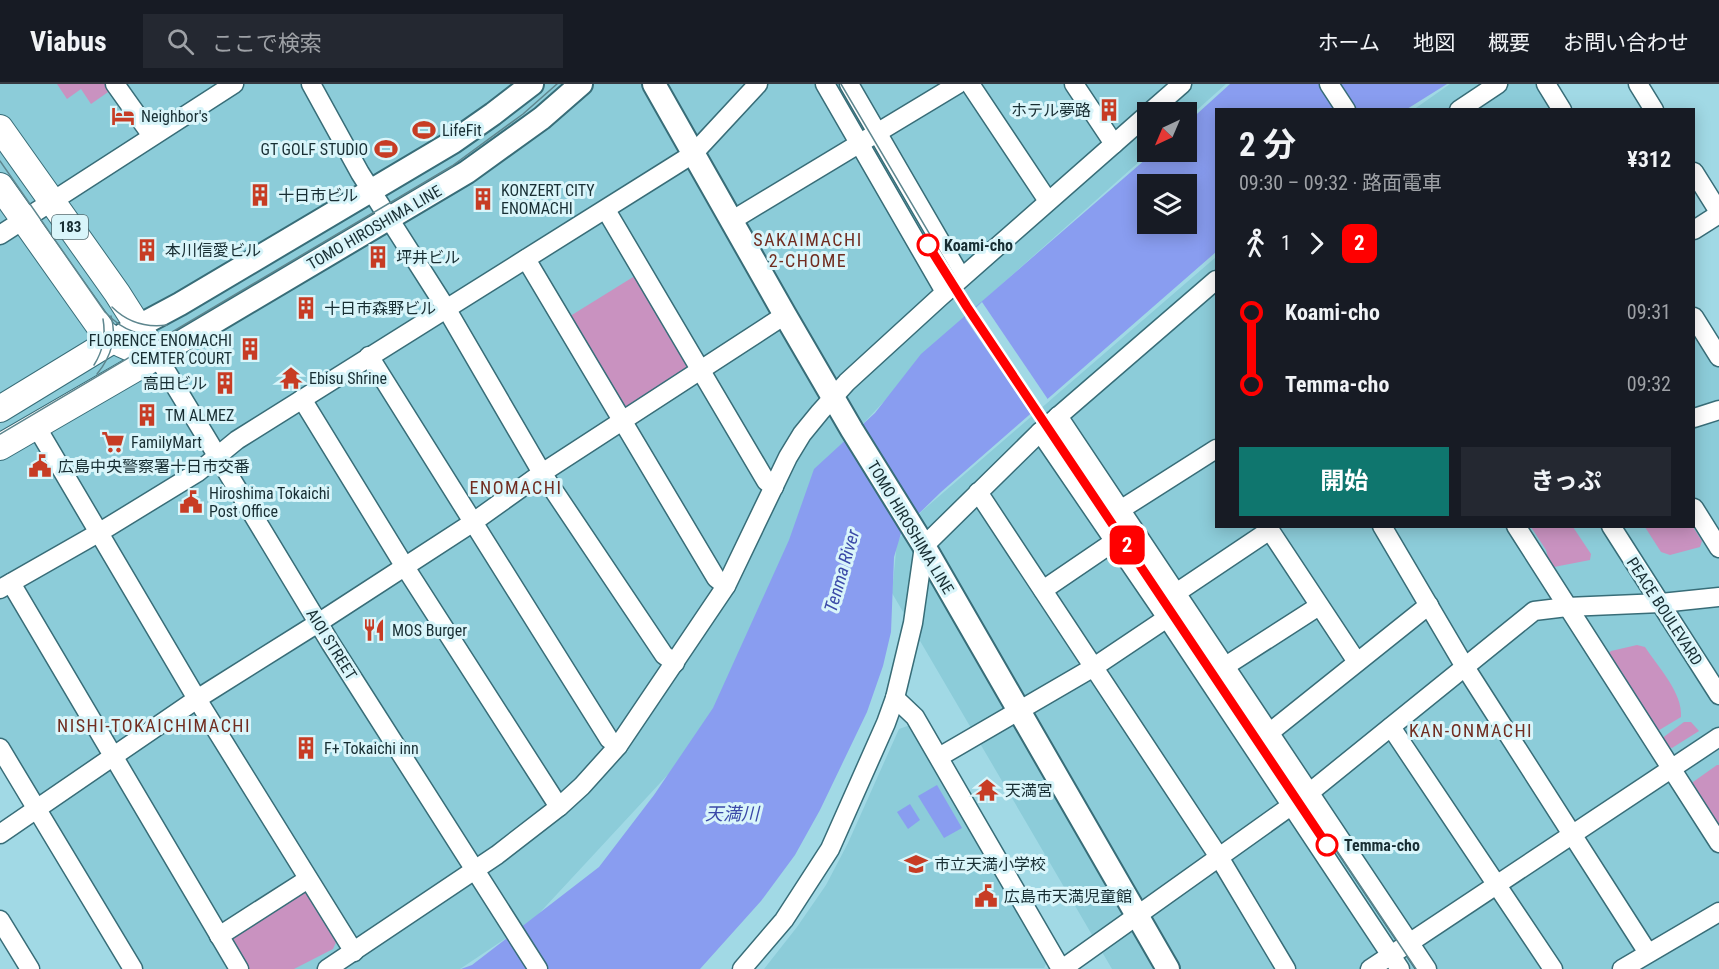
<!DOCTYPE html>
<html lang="ja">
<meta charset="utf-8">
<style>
:root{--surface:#171b24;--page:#242831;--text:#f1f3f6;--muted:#9ea1a6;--line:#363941;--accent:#0f766e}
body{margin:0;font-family:"Roboto Condensed","Noto Sans JP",sans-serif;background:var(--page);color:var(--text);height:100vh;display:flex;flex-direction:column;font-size:22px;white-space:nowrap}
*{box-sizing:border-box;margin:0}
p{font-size:20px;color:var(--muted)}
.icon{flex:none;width:33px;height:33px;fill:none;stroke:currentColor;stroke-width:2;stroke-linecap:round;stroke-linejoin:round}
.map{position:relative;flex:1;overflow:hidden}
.panel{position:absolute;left:1215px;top:24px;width:480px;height:420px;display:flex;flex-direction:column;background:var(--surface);border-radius:0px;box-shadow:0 3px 15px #0003}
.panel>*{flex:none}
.badge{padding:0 12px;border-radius:9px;font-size:21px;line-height:39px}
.needle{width:39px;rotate:224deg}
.tools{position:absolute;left:1137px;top:18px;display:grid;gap:12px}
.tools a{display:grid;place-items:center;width:60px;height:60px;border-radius:0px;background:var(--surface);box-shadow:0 3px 15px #0003;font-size:30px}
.map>.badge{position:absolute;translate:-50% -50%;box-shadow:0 0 0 3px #fff}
.legs{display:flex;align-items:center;gap:9px;height:66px;padding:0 24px;font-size:20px}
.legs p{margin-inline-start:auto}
.head{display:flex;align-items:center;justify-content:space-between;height:102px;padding:0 24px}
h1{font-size:33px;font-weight:700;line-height:45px}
.primary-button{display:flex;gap:12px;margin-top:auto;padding:12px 24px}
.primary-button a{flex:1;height:69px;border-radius:0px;background:var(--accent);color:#fff;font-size:24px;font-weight:700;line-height:69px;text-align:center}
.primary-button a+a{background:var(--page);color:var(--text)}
ul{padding:0 24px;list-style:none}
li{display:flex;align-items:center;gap:21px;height:72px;font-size:22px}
li i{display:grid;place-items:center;width:9px;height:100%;margin:0 8px;background:currentColor}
li i::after{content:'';width:15px;height:15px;margin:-8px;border:4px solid;border-radius:50%;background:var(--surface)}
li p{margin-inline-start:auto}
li:first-child i{background:linear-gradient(#0000 50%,currentColor 0)}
li:last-child i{background:linear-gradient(currentColor 50%,#0000 0)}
header{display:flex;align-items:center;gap:36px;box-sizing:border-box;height:84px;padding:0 30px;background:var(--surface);border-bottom:2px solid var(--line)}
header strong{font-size:28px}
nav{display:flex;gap:33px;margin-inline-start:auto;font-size:21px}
.search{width:420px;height:54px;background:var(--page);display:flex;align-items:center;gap:15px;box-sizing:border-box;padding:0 21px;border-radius:0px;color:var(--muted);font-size:22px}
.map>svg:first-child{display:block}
</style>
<header>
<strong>Viabus</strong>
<div class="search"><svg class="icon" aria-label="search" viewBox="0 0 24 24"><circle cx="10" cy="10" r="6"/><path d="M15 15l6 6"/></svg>ここで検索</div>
<nav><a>ホーム</a><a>地図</a><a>概要</a><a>お問い合わせ</a></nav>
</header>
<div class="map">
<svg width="1719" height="885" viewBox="0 0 1719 885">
<rect width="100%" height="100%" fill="#a1d9e5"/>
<g fill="#8cccd9">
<polygon points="0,0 1226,0 1187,35 1186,28 1148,28 1148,68 1150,68 957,240 826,379 754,547 725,607 674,684 533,836 460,885 134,885 0,664"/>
<polygon points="1450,0 1545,0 1561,26 1413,26"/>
<polygon points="1216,173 1216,442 1694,442 1694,234 1719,274 1719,885 1112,885 892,509 897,457 922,427"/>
<polygon points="913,640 1049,874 1044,884 764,885 797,843 826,801 848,759 899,645"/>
</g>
<g fill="#c992c0">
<polygon points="57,0 107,0 111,6 91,20 81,5 67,15"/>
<polygon points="638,190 688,276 686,284 626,325 620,322 567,234"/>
<polygon points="1531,443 1573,443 1591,470 1590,476 1554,483 1548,474 1546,466"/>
<polygon points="1645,443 1693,443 1702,457 1700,463 1670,471 1661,468"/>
<path d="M1637,561L1645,563C1658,583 1683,609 1681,633L1656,648L1607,571L1611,567Z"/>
<polygon points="1684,638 1691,638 1699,647 1672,664 1666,662 1661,655"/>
<polygon points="1717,681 1719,681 1719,745 1692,703 1693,698"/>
<polygon points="307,806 337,856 333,865 294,885 245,885 228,850"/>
</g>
<g fill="#899df0" fill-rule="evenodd">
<path d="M1230,0H1447L1407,25L1216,26V168L941,408L902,446L894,473L891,548L883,582L867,628L820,726L795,771L761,817L700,885H461L472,881L599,783L654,711L713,624L789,456L814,385L875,329L921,270L1154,68H1186L1187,39ZM1148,100H1186V140H1148Z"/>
<polygon points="937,701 962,744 944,754 918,712"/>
<polygon points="910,720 920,736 908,745 897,728"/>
</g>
<polygon fill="#a1d9e5" points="982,218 1049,317 1032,332 965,234"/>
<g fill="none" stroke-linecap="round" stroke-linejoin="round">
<g stroke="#386d78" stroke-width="21">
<g id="minor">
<polyline points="115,0 152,52"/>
<polyline points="311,0 360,89 446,224 542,389 664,571 675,579"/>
<polyline points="825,0 945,208"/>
<polyline points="849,0 961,193"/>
<polyline points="970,0 1048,117"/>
<polyline points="1074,0 1114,60"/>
<polyline points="1329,0 1346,26"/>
<polyline points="1546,0 1562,26"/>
<polyline points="1638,0 1654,26"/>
<polyline points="1459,26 1498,0"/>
<polyline points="1150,28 1182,0"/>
<polyline points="1694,88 1719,128"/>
<polyline points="606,126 766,397 774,403"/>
<polyline points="731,137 958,0"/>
<polyline points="1694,146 1719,130"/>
<polyline points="0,151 234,0"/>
<polyline points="526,175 716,494 726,502"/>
<polyline points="1694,233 1719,273"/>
<polyline points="157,272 331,560 538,885"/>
<polyline points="369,272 609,655 618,662"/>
<polyline points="302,315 405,483 559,723"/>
<polyline points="1058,332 1427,885"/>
<polyline points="1694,334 1719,326"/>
<polyline points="36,342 197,615 354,868"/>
<polyline points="1040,348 1167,534 1400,885"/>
<polyline points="978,408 1219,773 1286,885"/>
<polyline points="1694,424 1719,464"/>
<polyline points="1120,426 1216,365"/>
<polyline points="1267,442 1357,578"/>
<polyline points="1382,442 1465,583 1648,869"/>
<polyline points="1516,442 1719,759"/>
<polyline points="1611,442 1719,611"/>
<polyline points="11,499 239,885"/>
<polyline points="0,505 100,448 198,388 237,356 693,70 758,0"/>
<polyline points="1043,506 1115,457"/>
<polyline points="1176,509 1270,446"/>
<polyline points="1224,583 1319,522"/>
<polyline points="895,614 915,633 1061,885"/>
<polyline points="1391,643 1553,885"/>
<polyline points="1269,649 1429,521"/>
<polyline points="0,664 133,885"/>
<polyline points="939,673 1094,583 1176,528"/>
<polyline points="0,750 197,615 318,539 472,439 542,389 785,231"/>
<polyline points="0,836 30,885"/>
<polyline points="219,852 308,795"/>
<polyline points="327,885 497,771 559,723 582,702 618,662 726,502 788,373 802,350 820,328 847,298 940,213 1148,30"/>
<polyline points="742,885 784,836 830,765 886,639 895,614 913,539 924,462 1040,348 1216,196"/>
<polyline points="1062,885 1309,709 1534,527 1567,523 1661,519 1719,513"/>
<polyline points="1370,885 1719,653"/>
<polyline points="1622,885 1719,828"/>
</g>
</g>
<g stroke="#386d78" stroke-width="26">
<g id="major">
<polyline points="654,0 785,231 852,346 924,462 1168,885"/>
<polyline points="124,250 180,220 453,58 493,30 532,0"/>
<polyline points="157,272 467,88 542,34 581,0"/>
</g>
</g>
<g stroke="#386d78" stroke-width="28">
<g id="highway">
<polyline points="0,44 117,209 157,272"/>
<path d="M0,102L104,249C120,262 137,267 157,272"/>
<polyline points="0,325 113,256"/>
<polyline points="0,363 157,272"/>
</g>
</g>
<use href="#minor" stroke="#fff" stroke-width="18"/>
<use href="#major" stroke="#fff" stroke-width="22"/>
<use href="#highway" stroke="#fff" stroke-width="26"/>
<g stroke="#5e868e" stroke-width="1.5">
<polyline points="841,0 971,220 1416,885"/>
<path d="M0,77L105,228C123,247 141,254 167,248"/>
<path d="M112,223C127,238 145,244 167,241"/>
<path d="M94,281C103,267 106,252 103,235"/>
<path d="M97,290C111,273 117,253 111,232"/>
<polyline points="0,350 452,82 523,30 557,0"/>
</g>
</g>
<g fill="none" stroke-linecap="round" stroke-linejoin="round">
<g stroke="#fff" stroke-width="14">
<polyline id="line-1" points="928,161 967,223 1327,761"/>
</g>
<use href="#line-1" stroke="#f00" stroke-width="9"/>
</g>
<defs>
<g id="building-bare" transform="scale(1.8)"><path d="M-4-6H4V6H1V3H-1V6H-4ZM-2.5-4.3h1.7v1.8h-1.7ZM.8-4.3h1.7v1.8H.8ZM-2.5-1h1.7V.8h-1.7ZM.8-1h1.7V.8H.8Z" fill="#c73c24" stroke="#d9f5fa" stroke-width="2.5" paint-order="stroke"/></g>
<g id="hotel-bare" transform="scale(1.8)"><path d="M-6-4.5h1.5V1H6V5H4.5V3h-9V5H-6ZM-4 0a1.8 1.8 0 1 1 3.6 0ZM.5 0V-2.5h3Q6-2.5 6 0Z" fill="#c73c24" stroke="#d9f5fa" stroke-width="2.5" paint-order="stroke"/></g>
<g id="stadium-bare" transform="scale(1.8)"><path d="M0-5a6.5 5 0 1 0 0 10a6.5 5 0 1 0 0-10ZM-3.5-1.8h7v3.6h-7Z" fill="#c73c24" stroke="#d9f5fa" stroke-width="2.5" paint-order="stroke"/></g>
<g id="temple-bare" transform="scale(1.8)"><path d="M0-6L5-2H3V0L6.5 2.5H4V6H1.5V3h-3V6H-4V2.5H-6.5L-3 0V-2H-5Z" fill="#c73c24" stroke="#d9f5fa" stroke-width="2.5" paint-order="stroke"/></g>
<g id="supermarket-bare" transform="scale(1.8)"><path d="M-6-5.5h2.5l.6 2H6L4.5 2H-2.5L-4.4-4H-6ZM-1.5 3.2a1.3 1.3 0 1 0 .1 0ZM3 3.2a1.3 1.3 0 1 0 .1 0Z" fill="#c73c24" stroke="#d9f5fa" stroke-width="2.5" paint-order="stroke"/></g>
<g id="civic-bare" transform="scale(1.8)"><path d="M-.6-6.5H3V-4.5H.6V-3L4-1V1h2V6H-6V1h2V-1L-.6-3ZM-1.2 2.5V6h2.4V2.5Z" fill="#c73c24" stroke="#d9f5fa" stroke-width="2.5" paint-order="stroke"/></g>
<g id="restaurant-bare" transform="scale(1.8)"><path d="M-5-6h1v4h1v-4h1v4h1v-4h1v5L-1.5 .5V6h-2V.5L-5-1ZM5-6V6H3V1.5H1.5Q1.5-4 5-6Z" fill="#c73c24" stroke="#d9f5fa" stroke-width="2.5" paint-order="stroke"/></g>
<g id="school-bare" transform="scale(1.8)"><path d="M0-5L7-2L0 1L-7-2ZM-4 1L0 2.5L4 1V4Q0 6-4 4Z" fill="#c73c24" stroke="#d9f5fa" stroke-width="2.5" paint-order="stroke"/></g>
</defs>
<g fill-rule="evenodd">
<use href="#building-bare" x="1109" y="26"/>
<use href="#hotel-bare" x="123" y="32"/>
<use href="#stadium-bare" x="424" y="46"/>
<use href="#stadium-bare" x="386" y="65"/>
<use href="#building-bare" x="260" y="111"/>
<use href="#building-bare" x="483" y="115"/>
<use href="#building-bare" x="147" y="166"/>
<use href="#building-bare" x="378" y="173"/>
<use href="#building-bare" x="306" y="224"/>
<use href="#building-bare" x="250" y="265"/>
<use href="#temple-bare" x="291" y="294"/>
<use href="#building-bare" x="225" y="299"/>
<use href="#building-bare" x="147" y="331"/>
<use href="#supermarket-bare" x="113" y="358"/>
<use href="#civic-bare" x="40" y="382"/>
<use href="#civic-bare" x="191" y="418"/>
<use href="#restaurant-bare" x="374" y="546"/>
<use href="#building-bare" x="306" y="664"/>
<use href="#temple-bare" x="987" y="706"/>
<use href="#school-bare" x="916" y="780"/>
<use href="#civic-bare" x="986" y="812"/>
</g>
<g fill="#fff" stroke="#f00" stroke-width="3">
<circle cx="928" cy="161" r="10"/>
<circle cx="1327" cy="761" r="10"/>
</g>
<g text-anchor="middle" stroke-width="6" stroke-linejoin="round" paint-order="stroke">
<rect fill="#d9f5fa" stroke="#526a6f" stroke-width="1.5" x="52" y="131" width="36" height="24" rx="4.5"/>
<g font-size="15" font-weight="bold" fill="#182e33">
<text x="70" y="148">183</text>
</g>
<g font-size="16" fill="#182e33" stroke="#d9f5fa" text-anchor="start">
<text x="1091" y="32" text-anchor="end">ホテル夢路</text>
<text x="141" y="38">Neighbor's</text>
<text x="442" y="52">LifeFit</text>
<text x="368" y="71" text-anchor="end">GT GOLF STUDIO</text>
<text x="501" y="112">KONZERT CITY<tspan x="501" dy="18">ENOMACHI</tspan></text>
<text x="278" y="117">十日市ビル</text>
<text x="165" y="172">本川信愛ビル</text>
<text x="396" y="179">坪井ビル</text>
<text x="324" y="230">十日市森野ビル</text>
<text x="232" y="262" text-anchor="end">FLORENCE ENOMACHI<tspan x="232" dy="18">CEMTER COURT</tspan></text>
<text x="309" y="300">Ebisu Shrine</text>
<text x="207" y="305" text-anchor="end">高田ビル</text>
<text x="165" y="337">TM ALMEZ</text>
<text x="131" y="364">FamilyMart</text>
<text x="58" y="388">広島中央警察署十日市交番</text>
<text x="209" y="415">Hiroshima Tokaichi<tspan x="209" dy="18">Post Office</tspan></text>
<text x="392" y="552">MOS Burger</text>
<text x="324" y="670">F+ Tokaichi inn</text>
<text x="1005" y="712">天満宮</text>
<text x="934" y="786">市立天満小学校</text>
<text x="1004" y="818">広島市天満児童館</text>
</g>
<g font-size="16" fill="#182e33" stroke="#d9f5fa">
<text transform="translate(374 143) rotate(-30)" y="6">TOMO HIROSHIMA LINE</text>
<text transform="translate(911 443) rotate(59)" y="6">TOMO HIROSHIMA LINE</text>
<text transform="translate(1665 527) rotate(57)" y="6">PEACE BOULEVARD</text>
<text transform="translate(332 560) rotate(58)" y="6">AIOI STREET</text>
</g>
<g font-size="16" font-weight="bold" fill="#182e33" stroke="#d9f5fa" text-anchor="start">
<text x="944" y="167">Koami-cho</text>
<text x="1344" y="767">Temma-cho</text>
</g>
<g font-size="18" letter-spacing="1.5" fill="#712d20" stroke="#d9f5fa">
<text x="808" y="162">SAKAIMACHI<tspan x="808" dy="21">2-CHOME</tspan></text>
<text x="516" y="410">ENOMACHI</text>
<text x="154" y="648">NISHI-TOKAICHIMACHI</text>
<text x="1471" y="653">KAN-ONMACHI</text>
</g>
<g font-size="18" font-style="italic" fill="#3a49a8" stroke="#d9f5fa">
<text transform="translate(842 487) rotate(-74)" y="6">Tenma River</text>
<text x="732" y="736">天満川</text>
</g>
</g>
</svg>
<div class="tools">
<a><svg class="needle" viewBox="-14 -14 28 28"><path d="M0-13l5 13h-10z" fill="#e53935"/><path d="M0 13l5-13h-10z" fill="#9ea1a6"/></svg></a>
<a><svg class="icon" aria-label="layers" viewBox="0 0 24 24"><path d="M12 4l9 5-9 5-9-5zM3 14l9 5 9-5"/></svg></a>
</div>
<b class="badge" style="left:1127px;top:461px;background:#f00;color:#fff">2</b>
<section class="panel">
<div class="head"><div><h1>2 分</h1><p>09:30 – 09:32 · 路面電車</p></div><b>¥312</b></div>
<div class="legs"><svg class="icon" aria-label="walk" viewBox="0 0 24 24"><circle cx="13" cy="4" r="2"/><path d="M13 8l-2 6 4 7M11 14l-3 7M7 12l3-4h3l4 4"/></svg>1<svg class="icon" aria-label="forward" viewBox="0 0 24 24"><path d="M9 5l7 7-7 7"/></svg><b class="badge" style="background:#f00;color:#fff">2</b></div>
<ul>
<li><i style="color:#f00"></i><b>Koami-cho</b><p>09:31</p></li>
<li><i style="color:#f00"></i><b>Temma-cho</b><p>09:32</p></li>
</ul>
<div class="primary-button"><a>開始</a><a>きっぷ</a></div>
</section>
</div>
